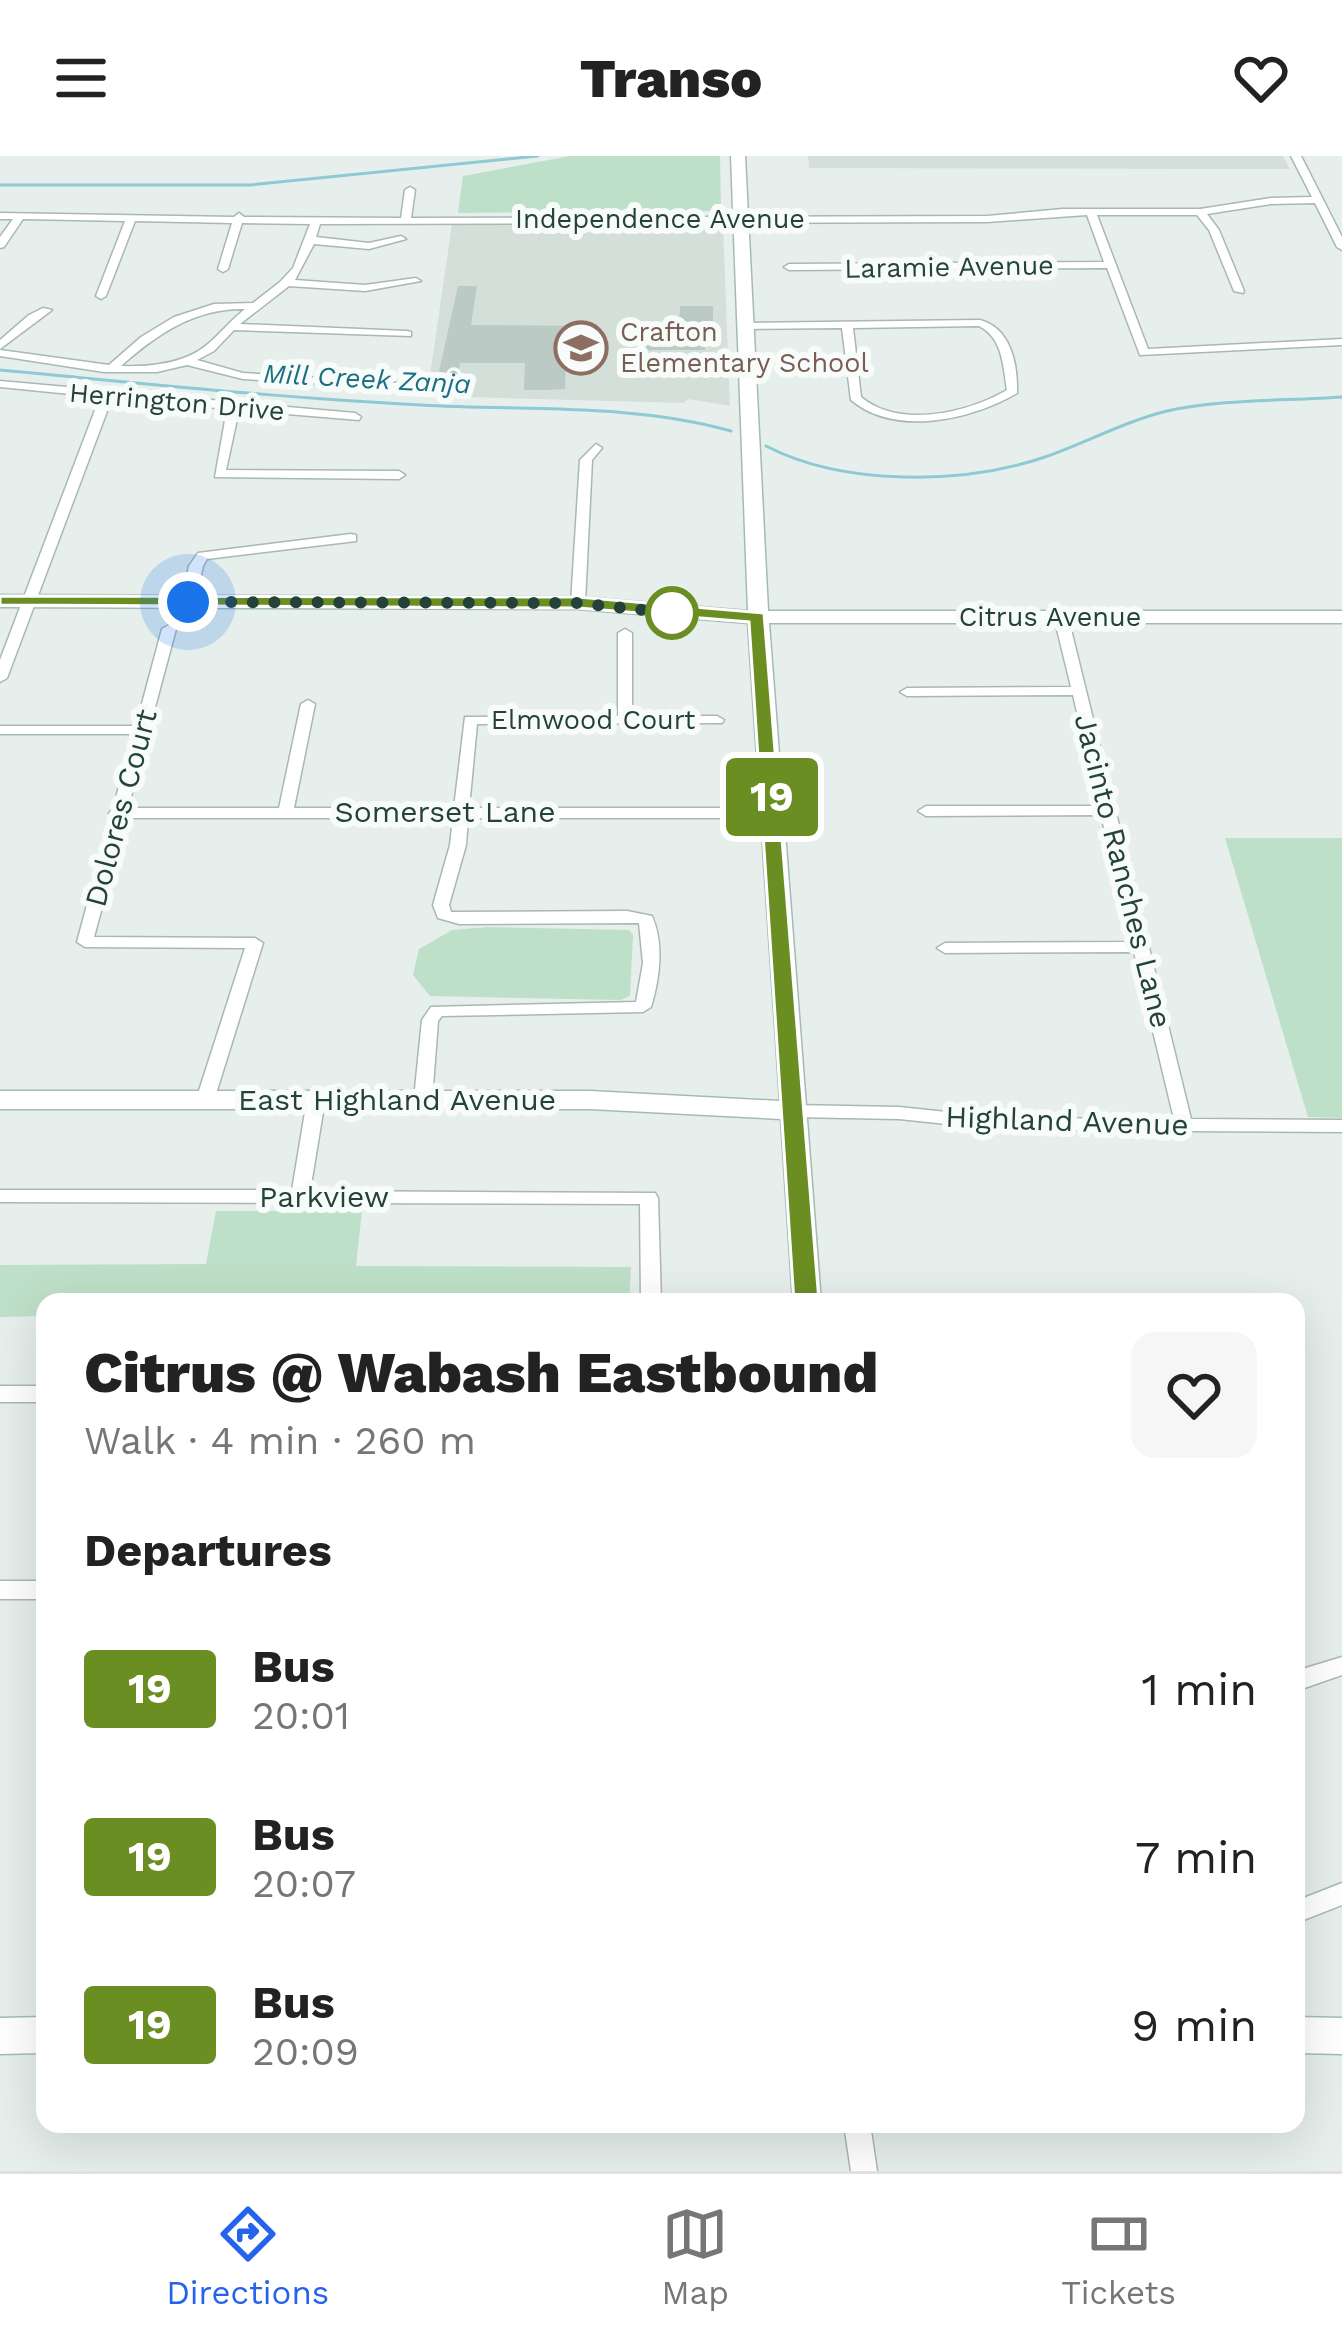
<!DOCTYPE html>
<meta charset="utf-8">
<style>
:root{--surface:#fff;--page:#f6f6f6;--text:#222;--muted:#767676;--line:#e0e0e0;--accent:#2563eb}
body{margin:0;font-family:"Work Sans",sans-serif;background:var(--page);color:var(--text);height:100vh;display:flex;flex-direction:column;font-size:45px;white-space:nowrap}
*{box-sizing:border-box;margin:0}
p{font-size:39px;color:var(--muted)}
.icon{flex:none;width:66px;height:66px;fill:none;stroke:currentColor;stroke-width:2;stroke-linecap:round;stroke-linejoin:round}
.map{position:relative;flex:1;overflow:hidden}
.sheet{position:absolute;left:36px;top:1137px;width:1269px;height:840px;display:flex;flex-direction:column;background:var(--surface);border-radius:24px;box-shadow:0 12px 48px #0002}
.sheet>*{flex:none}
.badge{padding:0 24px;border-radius:9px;font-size:42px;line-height:78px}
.you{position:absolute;width:60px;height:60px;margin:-30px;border:9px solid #fff;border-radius:50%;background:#1a73e8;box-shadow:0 0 0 18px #1a73e833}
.map>.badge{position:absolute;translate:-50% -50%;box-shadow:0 0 0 6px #fff}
h2{padding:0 48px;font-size:45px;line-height:108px}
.round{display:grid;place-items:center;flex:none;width:126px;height:126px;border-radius:24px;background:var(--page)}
.overview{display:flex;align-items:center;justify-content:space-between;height:204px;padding:0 48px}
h1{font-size:57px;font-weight:800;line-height:90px}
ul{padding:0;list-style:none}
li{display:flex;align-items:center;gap:36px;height:168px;padding:0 48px}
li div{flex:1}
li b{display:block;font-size:45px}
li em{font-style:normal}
li .badge{min-width:132px;font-weight:700;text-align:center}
header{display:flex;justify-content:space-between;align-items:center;height:156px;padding:0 48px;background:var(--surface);font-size:54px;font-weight:800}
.tab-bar{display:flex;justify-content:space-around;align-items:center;height:168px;border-top:3px solid var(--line);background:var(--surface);font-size:33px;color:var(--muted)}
.tab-bar a{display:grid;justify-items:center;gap:6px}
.tab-bar .active{color:var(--accent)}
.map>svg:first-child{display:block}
</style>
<header><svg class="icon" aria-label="menu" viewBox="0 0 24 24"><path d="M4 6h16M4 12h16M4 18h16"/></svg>Transo<svg class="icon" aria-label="heart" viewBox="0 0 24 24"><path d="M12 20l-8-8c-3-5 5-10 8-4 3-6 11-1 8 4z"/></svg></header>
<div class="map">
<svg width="1342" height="2015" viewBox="0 0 1342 2015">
<rect width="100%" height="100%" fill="#e6efeb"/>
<g fill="#d4dfda">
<polygon points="808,0 1283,0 1290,13 809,12"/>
<polygon points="452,68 723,70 730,250 688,243 683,247 427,240"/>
</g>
<g fill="#bfe0c8">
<polygon points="570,0 720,0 721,55 458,57 463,20"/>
<polygon points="1225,682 1342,682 1342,962 1308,961"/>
<polygon points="488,771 629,774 633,779 630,840 620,844 430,840 413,819 419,793 452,774"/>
<polygon points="216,1055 362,1055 356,1110 631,1111 629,1146 45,1146 45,1160 0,1161 0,1109 206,1108"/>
</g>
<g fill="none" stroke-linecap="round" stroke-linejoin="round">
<g stroke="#8ec9d4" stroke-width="3">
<polyline points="0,29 250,29 538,0"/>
<path d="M0,214C140,227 280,242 421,249C524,255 632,247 731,275"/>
<path d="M766,290C843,330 963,329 1045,301C1085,287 1126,265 1167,255C1219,243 1287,245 1342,241"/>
</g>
</g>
<g fill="#bbcac4">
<polygon points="458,130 477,130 471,169 596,170 595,207 566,207 565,233 548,234 524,234 525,207 460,207 455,238 434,238"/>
<polygon points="680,150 713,150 713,180 705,180 705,194 644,194 645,169 679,170"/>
</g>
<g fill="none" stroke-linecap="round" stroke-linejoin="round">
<g stroke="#a8b8b2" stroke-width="3">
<g id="street">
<path d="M1291,0H1301L1342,81V94L1337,91L1315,47L1271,48L1207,58L1219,74L1244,135L1243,137L1234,135L1209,74L1197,59H1097L1148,193L1342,183V189L1140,199L1107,112L789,114L784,111L789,108L1104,106L1087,59L987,66L320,68L316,81L369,87L401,80L406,83L369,93L314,88L295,124L365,129L416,122L421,125L365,135L289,130L240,168L407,175L411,176V180L234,174L214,195L197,204L243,217L397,227L401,228V232L243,223L187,209L157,216H104L0,200V194L109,209L141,181L174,161L214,148L253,147L280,126L293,112L310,68L242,67L228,113L223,116L218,113L232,67L135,65L106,140L101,143L96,140L125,65L23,63L4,91L0,92V81L13,63H0V57L234,61L239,57L244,61L401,62L405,34L410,31L415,34L411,62L987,60L1063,53H1200L1271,42L1312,41ZM245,153C231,164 221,177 208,188C185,208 150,211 121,210C157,178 195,152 245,153Z"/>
<polygon points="43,152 52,154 0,193 0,184 29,159"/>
<path d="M980,164C1011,172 1018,209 1017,237C972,264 895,281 851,244L842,172L746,173L740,170L746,167ZM979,170C1003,182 1003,210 1007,234C967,257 899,273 861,241L853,172Z"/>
<polygon points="0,225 355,257 361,261 359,264 239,254 226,314 399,315 405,319 399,323 215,321 227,253 112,242 7,522 0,526 0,504 100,241 0,231"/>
<polygon points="596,288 602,292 592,304 585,447 578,451 571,447 580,304"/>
<polygon points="351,378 356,379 356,385 207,403 203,410 195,446 188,450 181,446 189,410 198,397"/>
<polygon points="1061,457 1068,461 1191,963 1342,964 1342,976 1004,974 899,963 793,961 784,955 793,949 899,951 1004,962 1174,963 1134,796 945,797 937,792 945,787 1132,786 1101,659 926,660 918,655 926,650 1099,650 1073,539 907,540 900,536 907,532 1071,531 1054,461"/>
<path d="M169,469L176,473L128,652H279L301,548L308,544L315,548L294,652H454L465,561L618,560V477L625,473L632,477V560H717L724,564L722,567L477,568L469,652H773L781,657L773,662H468L466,689L449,749L451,756L627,755L652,760C664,787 660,822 651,851L643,856L442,860L438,865L432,943L423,949L414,943L422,864L431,851L636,846L643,807L639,767L459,768L438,762L433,749L450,689L453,662H126L94,781L255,782L263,787L214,944L205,950L199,948L196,944L245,792L85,791L77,786L111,660L109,657L113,653L133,578H0V570H136L162,473Z"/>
<polygon points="316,938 325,944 310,1035 655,1037 658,1042 661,1146 641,1146 640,1048 0,1046 0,1034 292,1034 307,944"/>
<rect x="0" y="1230" width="45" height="16"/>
<rect x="0" y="1425" width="45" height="18"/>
<polygon points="1342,1501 1342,1519 1296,1535 1296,1515"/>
<polygon points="1342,1727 1342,1749 1296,1767 1296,1745"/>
<polygon points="844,1968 870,1968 877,2015 851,2015"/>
</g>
</g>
<g stroke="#a4bbb3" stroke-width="3">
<g id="secondary">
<polygon points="731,0 745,0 768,455 1342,455 1342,467 769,467 821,1146 793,1146 781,963 590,953 0,953 0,935 590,935 780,945 748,467 578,453 0,451 0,439 578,441 748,455"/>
<polygon points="45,1861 45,1897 0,1898 0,1862"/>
<polygon points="1296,1861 1342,1862 1342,1898 1296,1897"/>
</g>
</g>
<use href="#street" fill="#fff" fill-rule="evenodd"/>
<use href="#secondary" fill="#fff" fill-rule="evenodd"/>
</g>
<polygon fill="#6b8e23" stroke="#fff" stroke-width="3" points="0,440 578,441 764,457 819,1146 816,1152 807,1155 794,1146 749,466 578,452 0,449"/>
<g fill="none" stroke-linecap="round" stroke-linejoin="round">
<polyline stroke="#24423a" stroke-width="12" stroke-dasharray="0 21.6" points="188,446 578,447 672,457"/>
</g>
<defs>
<g id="school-ring" transform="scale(2.7)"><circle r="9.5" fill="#f7fbf9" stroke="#8d6e63" stroke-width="1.5"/><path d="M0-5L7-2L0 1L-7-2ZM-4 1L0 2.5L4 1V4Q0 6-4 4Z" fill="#8d6e63"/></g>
</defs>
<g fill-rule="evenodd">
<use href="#school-ring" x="581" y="192"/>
</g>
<circle fill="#fff" stroke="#6b8e23" stroke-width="6" cx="672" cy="457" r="24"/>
<g text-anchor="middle" stroke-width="12" stroke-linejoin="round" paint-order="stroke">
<g font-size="27" fill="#24423a" stroke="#f7fbf9">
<text x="660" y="72">Independence Avenue</text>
<text transform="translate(949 111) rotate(-1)" y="9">Laramie Avenue</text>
<text transform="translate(177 246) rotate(5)" y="9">Herrington Drive</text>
<text x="1050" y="470">Citrus Avenue</text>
<text x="593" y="573">Elmwood Court</text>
</g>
<g font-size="27" fill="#785e54" stroke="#f7fbf9" text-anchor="start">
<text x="620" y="185">Crafton<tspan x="620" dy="31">Elementary School</tspan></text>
</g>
<g font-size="27" font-style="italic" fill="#1c6f80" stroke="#f7fbf9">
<text transform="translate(367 223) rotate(3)" y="9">Mill Creek Zanja</text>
</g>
<g font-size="30" fill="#24423a" stroke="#f7fbf9">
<text transform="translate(121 652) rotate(-75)" y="10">Dolores Court</text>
<text x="445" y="666">Somerset Lane</text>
<text transform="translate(1123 715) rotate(76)" y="10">Jacinto Ranches Lane</text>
<text x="397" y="954">East Highland Avenue</text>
<text transform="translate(1067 965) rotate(2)" y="10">Highland Avenue</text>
<text x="324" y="1051">Parkview</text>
</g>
</g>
</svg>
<div class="you" style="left:188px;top:446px"></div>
<b class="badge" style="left:772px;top:641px;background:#6b8e23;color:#fff">19</b>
<section class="sheet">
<div class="overview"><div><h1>Citrus @ Wabash Eastbound</h1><p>Walk · 4 min · 260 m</p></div><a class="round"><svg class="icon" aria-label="heart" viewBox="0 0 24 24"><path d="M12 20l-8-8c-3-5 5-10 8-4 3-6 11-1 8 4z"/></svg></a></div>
<h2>Departures</h2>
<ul>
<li><span class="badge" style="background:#6b8e23;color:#fff">19</span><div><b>Bus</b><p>20:01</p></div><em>1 min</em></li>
<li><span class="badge" style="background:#6b8e23;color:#fff">19</span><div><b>Bus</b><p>20:07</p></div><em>7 min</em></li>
<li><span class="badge" style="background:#6b8e23;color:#fff">19</span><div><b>Bus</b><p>20:09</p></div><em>9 min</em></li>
</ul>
</section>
</div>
<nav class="tab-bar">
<a class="active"><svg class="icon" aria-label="directions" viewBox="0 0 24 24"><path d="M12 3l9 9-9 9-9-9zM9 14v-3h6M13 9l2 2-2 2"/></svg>Directions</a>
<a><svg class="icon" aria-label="map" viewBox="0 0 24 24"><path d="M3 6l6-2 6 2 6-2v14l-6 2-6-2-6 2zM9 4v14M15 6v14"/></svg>Map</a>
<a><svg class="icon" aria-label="tickets" viewBox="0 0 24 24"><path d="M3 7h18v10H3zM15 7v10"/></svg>Tickets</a>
</nav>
